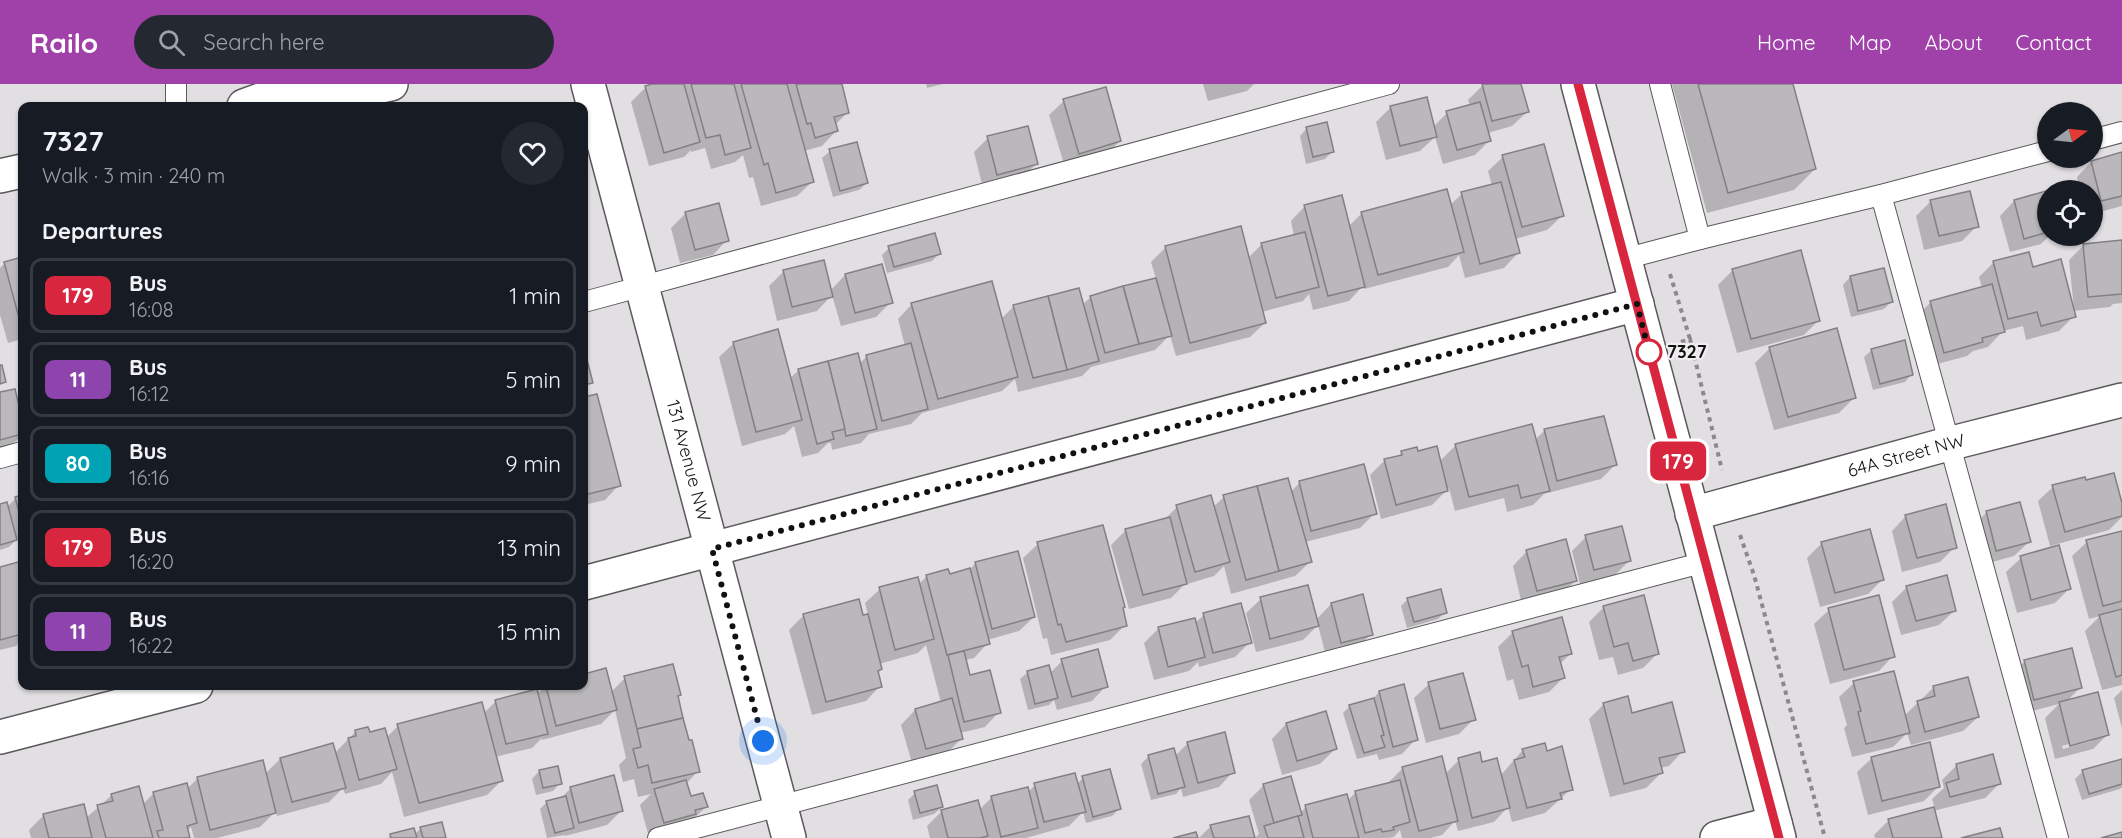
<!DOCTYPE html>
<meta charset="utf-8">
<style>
:root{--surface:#171b24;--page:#242831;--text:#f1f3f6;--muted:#9ea1a6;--line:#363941;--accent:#9f41a9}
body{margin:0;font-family:Quicksand,sans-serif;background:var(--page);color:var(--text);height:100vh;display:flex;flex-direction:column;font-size:22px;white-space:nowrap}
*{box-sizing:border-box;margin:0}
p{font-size:20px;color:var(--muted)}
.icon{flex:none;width:33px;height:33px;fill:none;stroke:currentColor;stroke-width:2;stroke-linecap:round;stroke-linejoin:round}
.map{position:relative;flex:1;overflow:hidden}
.sheet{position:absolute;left:18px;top:18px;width:570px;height:588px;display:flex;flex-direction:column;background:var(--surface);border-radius:12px;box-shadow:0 2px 4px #0004}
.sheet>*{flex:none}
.badge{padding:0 12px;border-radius:9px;font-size:21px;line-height:39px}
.needle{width:39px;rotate:75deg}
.fabs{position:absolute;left:2037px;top:18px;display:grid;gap:12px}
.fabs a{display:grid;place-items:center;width:66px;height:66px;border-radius:50%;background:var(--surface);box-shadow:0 2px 4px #0004;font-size:30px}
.you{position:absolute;width:30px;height:30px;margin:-15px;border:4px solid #fff;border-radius:50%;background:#1a73e8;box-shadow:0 0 0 9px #1a73e833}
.map>.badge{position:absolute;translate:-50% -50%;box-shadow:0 0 0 3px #fff}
h2{padding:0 24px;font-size:22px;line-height:54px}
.round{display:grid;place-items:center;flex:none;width:63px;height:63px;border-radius:32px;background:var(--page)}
.head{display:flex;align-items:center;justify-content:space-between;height:102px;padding:0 24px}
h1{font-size:28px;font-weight:700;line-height:45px}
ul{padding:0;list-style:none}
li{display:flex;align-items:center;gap:18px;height:75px;margin:0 12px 9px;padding:0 12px;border:3px solid var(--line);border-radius:12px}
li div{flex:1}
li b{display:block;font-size:22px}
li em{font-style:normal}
li .badge{min-width:66px;font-weight:700;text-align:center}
header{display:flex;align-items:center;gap:36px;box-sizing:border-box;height:84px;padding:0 30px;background:var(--accent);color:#fff}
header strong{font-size:28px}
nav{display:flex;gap:33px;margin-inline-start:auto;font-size:21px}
.search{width:420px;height:54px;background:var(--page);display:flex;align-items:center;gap:15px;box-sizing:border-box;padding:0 21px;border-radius:33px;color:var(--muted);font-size:22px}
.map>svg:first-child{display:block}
</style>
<header>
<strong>Railo</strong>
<div class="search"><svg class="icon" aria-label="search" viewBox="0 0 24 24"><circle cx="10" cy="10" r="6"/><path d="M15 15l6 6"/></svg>Search here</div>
<nav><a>Home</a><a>Map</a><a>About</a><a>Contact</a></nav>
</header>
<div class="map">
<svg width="2122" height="754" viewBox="0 0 2122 754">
<rect width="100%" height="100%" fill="#e2dfe3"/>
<g fill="#0003" fill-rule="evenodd">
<polygon points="658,0 840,0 848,28 835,41 836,47 822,62 804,67 812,98 797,112 761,122 753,93 749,94 743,71 735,78 711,85 705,64 691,68 691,66 684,73 649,82 631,18 646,3"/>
<polygon points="926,0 943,0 927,4"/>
<polygon points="1203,0 1254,0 1247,7 1208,17"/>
<polygon points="1486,0 1520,0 1527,28 1512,42 1488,49 1490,56 1475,71 1443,80 1435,53 1420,67 1386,76 1376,38 1391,23 1433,43 1447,29 1470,22 1468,16 1483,1"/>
<polygon points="1672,0 1792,0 1815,85 1794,106 1707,129"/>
<polygon points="1064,17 1120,57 1105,72 1065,83 1049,31"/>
<polygon points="1307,44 1332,68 1325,75 1306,80 1300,52"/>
<polygon points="988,54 1036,80 1022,94 983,104 974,68"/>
<polygon points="830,67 867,99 859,106 833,113 822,74"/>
<polygon points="2122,70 2122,122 2092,130 2092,106 2080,106 2077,93 2091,78"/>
<polygon points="1503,73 1562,132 1547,146 1515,155 1518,169 1504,184 1465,194 1459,171 1448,183 1364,205 1363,202 1349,217 1313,226 1309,210 1303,217 1262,228 1265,239 1250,253 1176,272 1170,251 1155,266 1091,283 1082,292 1018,308 1015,295 1002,307 922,329 911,340 869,350 861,359 832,366 831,359 828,359 818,369 802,373 794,342 785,350 742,362 719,273 734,259 789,295 799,286 859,280 867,272 905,262 898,235 912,220 1001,235 1014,222 1082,221 1091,213 1156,195 1151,178 1166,163 1248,174 1262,160 1294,152 1291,137 1305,122 1348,143 1362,129 1450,121 1462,110 1492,102 1488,87"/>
<polygon points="2045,109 2048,117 2048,152 2049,152 2041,160 2010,168 2000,132 2014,117"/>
<polygon points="1931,117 1977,142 1962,157 1924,166 1916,132"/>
<polygon points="686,129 727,156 713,171 680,179 671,144"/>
<polygon points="2122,157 2122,219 2113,220 2110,223 2073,227 2074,232 2059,247 2026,256 2023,242 2003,247 1988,263 1973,267 1967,272 1930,282 1916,233 1931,218 1982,204 1979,193 1994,178 2031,185 2072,225 2074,225 2069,176 2084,161"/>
<polygon points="889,164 940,169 932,177 887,189 882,171"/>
<polygon points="22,174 22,255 8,259 0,231 0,184 5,179"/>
<polygon points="822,178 830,207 845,191 891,218 876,233 841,242 832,211 817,227 777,237 769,202 783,188"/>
<polygon points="1733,186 1819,236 1804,251 1737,269 1718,201"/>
<polygon points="1850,193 1891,218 1884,225 1851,233 1843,201"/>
<polygon points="1770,264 1854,314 1839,329 1774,346 1755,279"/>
<polygon points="1872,266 1912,290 1905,298 1873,306 1864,273"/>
<polygon points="584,270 591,298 584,305"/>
<polygon points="14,306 22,340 22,351 10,363 0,366 0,310"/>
<polygon points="596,312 619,401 605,416 584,421 584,315"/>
<polygon points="1545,346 1615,381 1601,395 1544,410 1533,421 1507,428 1504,414 1455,427 1449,404 1432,421 1381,435 1370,391 1384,377 1397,374 1402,369 1417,369 1439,378 1456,361 1535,356"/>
<polygon points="1299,399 1375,429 1360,444 1305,458 1310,478 1295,492 1231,510 1224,482 1214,492 1184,501 1171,514 1129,525 1111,461 1126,446 1163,437 1177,423 1213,423 1224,413 1291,408"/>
<polygon points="2053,403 2122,424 2122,433 2109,446 2050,462 2038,417"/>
<polygon points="22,412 22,454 18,454 9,463 0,466 0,421 7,423 16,414"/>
<polygon points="2019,420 2029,458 2014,472 1982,481 1972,443 1986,429"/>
<polygon points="1906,432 1955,463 1940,478 1902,488 1892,447"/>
<polygon points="2122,449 2122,601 2102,606 2085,547 2100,532 2089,535 2072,472 2087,458"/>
<polygon points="1586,453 1629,477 1615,491 1580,500 1572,467"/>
<polygon points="1822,459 1882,496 1868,510 1820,523 1807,474"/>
<polygon points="1038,460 1121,525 1125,541 1110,556 1051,571 1047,554 1043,555 1023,474"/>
<polygon points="1527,467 1576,496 1561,511 1522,521 1513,482"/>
<polygon points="1017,469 1034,533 1019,547 987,556 988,559 974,574 965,576 969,593 999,628 985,643 960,649 962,654 947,669 912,679 901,641 915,626 941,619 926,561 918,569 879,580 881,585 877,589 880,602 866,617 812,631 789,546 804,531 862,533 868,531 865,519 880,505 919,500 927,492 949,492 969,486 975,480"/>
<polygon points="2021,474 2069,505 2055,519 2017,529 2006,488"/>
<polygon points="22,478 22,555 16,562 0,566 0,484"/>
<polygon points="1907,503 1954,527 1939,541 1901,551 1892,518"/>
<polygon points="1261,515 1316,536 1331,520 1371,550 1357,565 1326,572 1318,541 1303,556 1256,568 1246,529"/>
<polygon points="1408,515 1445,528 1438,535 1407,544 1401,522"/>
<polygon points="1604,523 1658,569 1643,584 1618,591 1613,573 1599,576 1589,538"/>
<polygon points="1829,526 1893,572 1879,587 1830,600 1814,540"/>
<polygon points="1204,531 1250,558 1235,573 1199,583 1198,578 1189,587 1154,596 1144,559 1158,545 1194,535 1195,539"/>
<polygon points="1513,548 1571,569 1560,580 1563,594 1549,608 1519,616 1513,595 1507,597 1498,563"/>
<polygon points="1062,577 1106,602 1092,617 1057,626 1054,616 1049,621 1028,626 1020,595 1028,588 1050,589"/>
<path d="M2025,577L2080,604L2066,618L2107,651L2093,665L2055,675L2045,634L2059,620L2020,630L2010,592ZM2092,654V657L2063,665L2062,662Z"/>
<polygon points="605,586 611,608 625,594 677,613 698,687 686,700 690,714 706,723 691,737 649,753 640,721 651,710 638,713 634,695 623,698 619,681 626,674 615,626 601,640 542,656 542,654 532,664 495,673 501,697 487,711 404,733 392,688 381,700 345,710 343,704 329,718 277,732 276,727 260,743 217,754 194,754 191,743 187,747 188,754 31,754 29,746 44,731 86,734 112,711 142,721 153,710 186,701 187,705 198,694 265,690 280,675 335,669 355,648 387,653 398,642 483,630 496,617 537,610 546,602 584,602 584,591"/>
<polygon points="1854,599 1904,632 1933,604 1978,633 1963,647 1911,661 1907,649 1893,663 1852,673 1844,644 1847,641 1839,613"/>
<polygon points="1429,600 1474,635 1459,650 1426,659 1414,614"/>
<polygon points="2122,606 2122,644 2114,614"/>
<polygon points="1379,608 1416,655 1402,670 1379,676 1377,670 1357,675 1343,629 1350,622 1371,617"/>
<polygon points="1604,620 1631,630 1683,667 1669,682 1660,684 1661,689 1646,704 1610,713 1589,635"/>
<polygon points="1286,640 1335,665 1320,680 1282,691 1272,655"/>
<polygon points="1224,650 1233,688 1219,703 1183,713 1181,704 1176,710 1151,716 1141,680 1148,673 1173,666 1175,672 1187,660"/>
<polygon points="1523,666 1546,669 1571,705 1545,729 1512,738 1508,723 1494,738 1458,747 1455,737 1442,751 1430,754 1402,754 1400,746 1394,753 1388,754 1255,754 1259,750 1249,716 1264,701 1300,729 1306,723 1348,716 1356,708 1388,699 1403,684 1445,690 1459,676 1481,680 1500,692"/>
<polygon points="1872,674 1939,702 1924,717 1868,731 1857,688"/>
<polygon points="1957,681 2000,699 1985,714 1933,727 1940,754 1875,754 1874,751 1889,736 1935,724 1932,715 1944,704 1942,696"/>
<polygon points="2122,681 2122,703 2120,705 2082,716 2075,695 2083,687"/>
<polygon points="557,683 560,699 553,707 536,711 532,695 539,687"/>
<polygon points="1083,694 1119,725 1112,732 1086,739 1083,728 1069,742 1026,754 930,754 927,742 942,727 979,726 992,713 1028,708 1035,701 1077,700"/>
<polygon points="571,704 621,727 607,741 565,752 565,751 547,754 540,725 547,718 560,715"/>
<polygon points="915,709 942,723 934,730 913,736 908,716"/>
<polygon points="1211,742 1253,754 1199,754"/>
<polygon points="421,744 445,754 388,754 391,751 414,751"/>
</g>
<g fill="#bab8bb" stroke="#838083" stroke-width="1.5">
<polygon points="652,0 684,0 700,58 664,69 645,2"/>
<polygon points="691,0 734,0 751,64 725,71 720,51 706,54"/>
<polygon points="741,0 787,0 814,98 776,109 768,79 764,81"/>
<polygon points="796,0 842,0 849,29 834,33 838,47 815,54 811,39 807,40"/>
<polygon points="1482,0 1521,0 1529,28 1492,37"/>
<polygon points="1698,0 1793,0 1816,85 1728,109"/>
<polygon points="1106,3 1121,57 1079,70 1063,15"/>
<polygon points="1427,13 1437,53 1400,62 1390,22"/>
<polygon points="1480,18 1491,57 1457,66 1446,27"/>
<polygon points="1327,38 1334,68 1313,73 1306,43"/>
<polygon points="1028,42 1038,80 997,91 987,52"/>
<polygon points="857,58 868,99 840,107 829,65"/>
<polygon points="1544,60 1564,132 1522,143 1502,71"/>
<polygon points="2122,68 2122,112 2101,117 2091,77"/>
<polygon points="1501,98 1520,169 1480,180 1461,108"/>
<polygon points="1447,105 1464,168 1378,191 1361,128"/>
<polygon points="1970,107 1979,143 1939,152 1930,116"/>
<polygon points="2046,107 2048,148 2024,155 2014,116"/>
<polygon points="1342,111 1365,203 1328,212 1304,121"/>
<polygon points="719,119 729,157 695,166 685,128"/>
<polygon points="1241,142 1266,239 1190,259 1165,162"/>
<polygon points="1305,148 1319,203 1276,214 1261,159"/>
<polygon points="935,149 941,170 894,183 888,162"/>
<polygon points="2122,156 2122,210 2088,213 2083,160"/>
<polygon points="1801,166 1820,237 1751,255 1732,185"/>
<polygon points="2029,168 2033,183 2061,175 2076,233 2041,242 2037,228 2008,235 1993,177"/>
<polygon points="22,173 22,245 4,178"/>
<polygon points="824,176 833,213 792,223 783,186"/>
<polygon points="882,180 893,219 855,229 845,190"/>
<polygon points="1884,184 1893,218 1858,227 1850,192"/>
<polygon points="1156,194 1172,252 1139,260 1123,202"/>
<polygon points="992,197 1018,293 938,315 911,219"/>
<polygon points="1992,200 2005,248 1982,254 1983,258 1944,269 1930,217"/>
<polygon points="1123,202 1139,260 1105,269 1090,212"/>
<polygon points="1079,204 1099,277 1067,286 1048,212"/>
<polygon points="1048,212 1067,286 1033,294 1013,221"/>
<polygon points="1837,244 1856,314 1788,333 1769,263"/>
<polygon points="778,245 802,336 756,348 733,258"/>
<polygon points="1905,256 1913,291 1880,300 1871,265"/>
<polygon points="911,259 928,325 882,337 866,271"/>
<polygon points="584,264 593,299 584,301"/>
<polygon points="858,269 877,345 846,352 828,277"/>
<polygon points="828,277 845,345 832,348 834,355 817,360 798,285"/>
<polygon points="0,281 2,281 6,298 0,300"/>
<polygon points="15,305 22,334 22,350 0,356 0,308"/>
<polygon points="597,310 621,402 584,411 584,313"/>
<polygon points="1604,332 1617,381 1557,397 1544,345"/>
<polygon points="1532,340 1550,407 1521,414 1518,401 1469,413 1455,360"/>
<polygon points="1437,362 1448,407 1396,421 1384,375 1402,371 1401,367 1417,363 1418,367"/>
<polygon points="1364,380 1377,430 1311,447 1299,397"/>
<polygon points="2114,389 2122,419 2122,432 2065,448 2052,401 2085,393 2086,396"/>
<polygon points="1288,394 1312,478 1279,487 1257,402"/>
<polygon points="1257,402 1279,487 1246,496 1223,411"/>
<polygon points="22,411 22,439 15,413"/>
<polygon points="1211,411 1230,478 1195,488 1176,421"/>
<polygon points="7,418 17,456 0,461 0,420"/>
<polygon points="2020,418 2031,458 1996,467 1986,427"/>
<polygon points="1946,420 1957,464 1917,474 1905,431"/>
<polygon points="1170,433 1187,500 1143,511 1125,445"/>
<polygon points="1103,441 1125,523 1123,524 1127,542 1066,558 1061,540 1058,541 1037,458"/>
<polygon points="1622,442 1631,477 1594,486 1585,451"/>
<polygon points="1870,445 1884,496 1835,509 1821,458"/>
<polygon points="2122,447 2122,517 2103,522 2086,456"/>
<polygon points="1566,455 1577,497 1537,507 1526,466"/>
<polygon points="2059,461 2071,505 2031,516 2020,472"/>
<polygon points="1018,467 1035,533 992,545 975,478"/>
<polygon points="22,477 22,550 0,556 0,483"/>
<polygon points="970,484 990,560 947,571 926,491 948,485 950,490"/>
<polygon points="1947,491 1956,527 1916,537 1906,502"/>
<polygon points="918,493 934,555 895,566 879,503"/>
<polygon points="1308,501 1319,542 1270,555 1260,513"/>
<polygon points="1441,505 1447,529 1414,538 1407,514"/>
<polygon points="1363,510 1373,551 1341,559 1331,519"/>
<polygon points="1644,511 1659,570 1633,577 1628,559 1614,563 1603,522"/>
<polygon points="1879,511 1895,573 1844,586 1828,524"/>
<polygon points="859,515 863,531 868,530 882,585 878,587 882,603 826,618 803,530"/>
<polygon points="1241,519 1252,559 1213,569 1203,529"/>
<polygon points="2122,525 2122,591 2116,593 2099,531"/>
<polygon points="1562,533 1572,570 1559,573 1565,594 1533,603 1528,581 1522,583 1512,547"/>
<polygon points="1195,534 1205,573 1168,583 1158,543"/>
<polygon points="2072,564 2082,604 2034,616 2024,576"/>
<polygon points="1098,565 1108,603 1072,613 1061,575"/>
<polygon points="964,567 970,591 990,586 1001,629 964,638 948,571"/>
<polygon points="673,580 681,611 678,612 683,634 637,645 624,592"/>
<polygon points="1049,581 1058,614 1035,620 1027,587"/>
<polygon points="606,584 617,626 556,642 546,602 584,602 584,590"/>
<polygon points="1894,587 1910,649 1866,660 1858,628 1861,627 1853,597"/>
<polygon points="1463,589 1476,636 1440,645 1428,598"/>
<polygon points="1968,593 1979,633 1925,648 1917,617 1935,612 1933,602"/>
<polygon points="1404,600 1418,656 1393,663 1379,607"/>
<polygon points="537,605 548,650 506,660 495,616"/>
<polygon points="2098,608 2109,651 2070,662 2059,618"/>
<polygon points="1628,612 1632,629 1672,618 1685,668 1659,674 1663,689 1624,700 1603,619"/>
<polygon points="952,614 963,655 926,665 915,625"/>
<polygon points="1374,614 1384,651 1381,652 1385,663 1364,669 1349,621"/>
<polygon points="482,618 503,697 419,719 397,640"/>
<polygon points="1326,627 1337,665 1297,677 1286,639"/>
<polygon points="683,634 689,656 692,656 700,688 652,699 648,681 638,684 633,665 641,663 637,645"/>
<polygon points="368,643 370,648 385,644 397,685 359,696 348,654 356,652 355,646"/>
<polygon points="1225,648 1235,689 1198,699 1187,658"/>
<polygon points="1930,658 1940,703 1882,717 1871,673"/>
<polygon points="333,659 346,704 292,718 280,674"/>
<polygon points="1545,659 1547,667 1562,662 1573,706 1560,709 1562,715 1527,724 1514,676 1525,673 1522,665"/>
<polygon points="1174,664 1185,703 1158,710 1148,671"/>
<polygon points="1480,668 1482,678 1497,674 1510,724 1472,734 1458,674"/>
<polygon points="1993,670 2001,700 1950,713 1946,699 1959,695 1956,680"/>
<polygon points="1442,672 1458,737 1419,747 1402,683"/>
<polygon points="2122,675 2122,700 2089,710 2082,686"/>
<polygon points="263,676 276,729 210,746 197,693"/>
<polygon points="558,682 562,700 543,704 539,686"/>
<polygon points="1110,685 1121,725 1093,733 1082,692"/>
<polygon points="1075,689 1086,728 1044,738 1034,699"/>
<polygon points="614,691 623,727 579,739 570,703"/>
<polygon points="1291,692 1302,731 1274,739 1263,700"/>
<polygon points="686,696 691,712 703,709 708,723 695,726 696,730 664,739 654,705"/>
<polygon points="1400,696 1410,738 1393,743 1394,746 1382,748 1381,745 1365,749 1355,707"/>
<polygon points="187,699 197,739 187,742 190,754 159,754 157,747 163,746 153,708"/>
<polygon points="937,701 943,723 920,729 914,707"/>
<polygon points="139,702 153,754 106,754 97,721 113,717 111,710"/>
<polygon points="1028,703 1038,744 1001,753 991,712"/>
<polygon points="1347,710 1359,754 1313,754 1305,721"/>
<polygon points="566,712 574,744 555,749 546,717"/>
<polygon points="978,716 988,752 980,754 948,754 941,726"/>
<polygon points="84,720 92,754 49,754 43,730"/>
<polygon points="1934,723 1942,754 1893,754 1888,735"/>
<polygon points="1249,732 1255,754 1214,754 1210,741"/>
<polygon points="1298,732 1304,754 1268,754 1264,742"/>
<polygon points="442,738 446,754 423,754 420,743"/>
<polygon points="414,744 417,754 391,754 390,750"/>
<polygon points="2000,744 2003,754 1961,754"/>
<polygon points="1196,748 1198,754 1173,754"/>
<polygon points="2122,748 2122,754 2101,754"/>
</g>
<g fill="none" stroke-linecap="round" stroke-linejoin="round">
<g stroke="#5b595c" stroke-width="22">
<g id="service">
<polyline points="176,0 176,22"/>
<polyline points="2092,56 2122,48"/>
<polyline points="1881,111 2058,754"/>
<polyline points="1700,155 1881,111 2048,67"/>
<polyline points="1624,175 1700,155 1660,0"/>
<polyline points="584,218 1389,0"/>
<polyline points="0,374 22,368"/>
<polyline points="658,754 1705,478"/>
</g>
</g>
<g stroke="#5b595c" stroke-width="36">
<g id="minor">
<path id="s1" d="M588,0L789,754"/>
<path id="s2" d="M1692,430L1948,360L2122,316"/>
<polyline points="584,499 1637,220"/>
<polyline points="0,653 196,602"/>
<polyline points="1717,754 1775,739"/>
</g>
</g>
<g stroke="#5b595c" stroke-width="36">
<polyline id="tertiary" points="1578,0 1779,754"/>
</g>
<g stroke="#5b595c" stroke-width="36">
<g id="secondary">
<polyline points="244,22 304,0"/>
<polyline points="290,22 391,0"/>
<polyline points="0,92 22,87"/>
</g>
</g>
<g stroke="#8b898c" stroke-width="4" stroke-dasharray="4.5 4.5" stroke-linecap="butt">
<polyline points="1670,190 1690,255"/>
<polyline points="1681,258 1690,255 1722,386"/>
<polyline points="1740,451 1754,491 1825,754"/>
</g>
<use href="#service" stroke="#fff" stroke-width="20"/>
<use href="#minor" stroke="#fff" stroke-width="33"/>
<use href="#tertiary" stroke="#fff" stroke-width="33"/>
<use href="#secondary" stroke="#fff" stroke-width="33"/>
</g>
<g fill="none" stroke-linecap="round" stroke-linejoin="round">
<g stroke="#fff" stroke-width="14">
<polyline id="line" points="1578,0 1779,754"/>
</g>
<use href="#line" stroke="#d7263d" stroke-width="9"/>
<polyline stroke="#121112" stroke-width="6" stroke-dasharray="0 10.8" points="763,657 712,465 1637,220 1649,268"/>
</g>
<circle fill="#fff" stroke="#d7263d" stroke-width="3" cx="1649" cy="268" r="12"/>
<g text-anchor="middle" stroke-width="4.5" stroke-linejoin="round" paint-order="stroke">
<g font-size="18" font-weight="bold" fill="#121112" stroke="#f0edf0" text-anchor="start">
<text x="1667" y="274">7327</text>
</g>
<g font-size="18" fill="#121112" stroke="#f0edf0">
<text dy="6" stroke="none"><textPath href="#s2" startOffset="222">64A Street NW</textPath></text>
<text dy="6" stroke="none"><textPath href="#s1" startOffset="390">131 Avenue NW</textPath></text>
</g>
</g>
</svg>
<div class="fabs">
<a><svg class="needle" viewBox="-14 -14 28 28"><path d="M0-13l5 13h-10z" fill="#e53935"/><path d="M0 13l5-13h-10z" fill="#9ea1a6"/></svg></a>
<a><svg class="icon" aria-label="locate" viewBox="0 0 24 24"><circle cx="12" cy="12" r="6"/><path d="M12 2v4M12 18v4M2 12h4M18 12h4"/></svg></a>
</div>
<div class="you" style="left:763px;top:657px"></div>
<b class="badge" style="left:1678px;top:377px;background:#d7263d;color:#fff">179</b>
<section class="sheet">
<div class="head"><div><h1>7327</h1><p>Walk · 3 min · 240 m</p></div><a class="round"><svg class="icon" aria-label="heart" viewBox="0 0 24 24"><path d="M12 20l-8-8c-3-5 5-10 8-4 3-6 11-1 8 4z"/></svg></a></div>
<h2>Departures</h2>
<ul>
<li><span class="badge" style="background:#d7263d;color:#fff">179</span><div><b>Bus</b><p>16:08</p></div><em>1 min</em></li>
<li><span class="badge" style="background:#8e44ad;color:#fff">11</span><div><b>Bus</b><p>16:12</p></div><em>5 min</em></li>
<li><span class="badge" style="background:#00a3b4;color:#fff">80</span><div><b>Bus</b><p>16:16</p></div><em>9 min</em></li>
<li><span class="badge" style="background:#d7263d;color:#fff">179</span><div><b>Bus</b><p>16:20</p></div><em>13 min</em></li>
<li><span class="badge" style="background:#8e44ad;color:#fff">11</span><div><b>Bus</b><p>16:22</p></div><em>15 min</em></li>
</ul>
</section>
</div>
